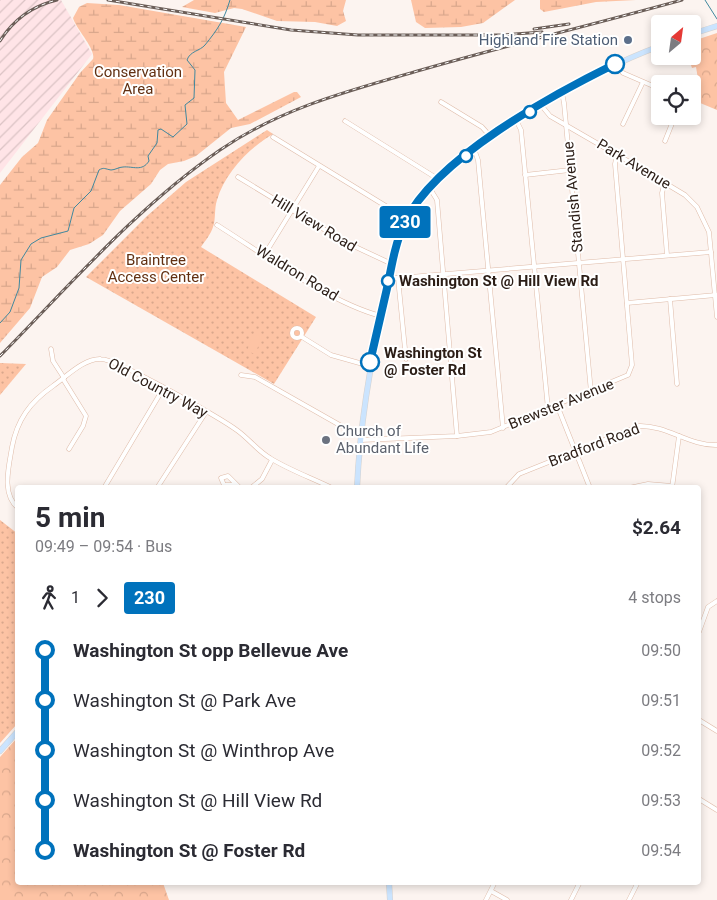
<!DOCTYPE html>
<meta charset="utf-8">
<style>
:root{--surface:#fff;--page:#f2f2f3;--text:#2b2b33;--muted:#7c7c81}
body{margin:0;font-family:Roboto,sans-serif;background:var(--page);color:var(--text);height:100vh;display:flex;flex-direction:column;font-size:19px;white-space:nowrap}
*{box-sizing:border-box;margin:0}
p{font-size:16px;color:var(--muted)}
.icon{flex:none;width:28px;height:28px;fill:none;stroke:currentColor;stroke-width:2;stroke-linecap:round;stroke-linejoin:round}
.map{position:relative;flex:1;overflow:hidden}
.details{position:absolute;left:15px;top:485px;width:686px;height:400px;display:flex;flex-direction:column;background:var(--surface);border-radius:5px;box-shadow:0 2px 8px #0003}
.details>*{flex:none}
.badge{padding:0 10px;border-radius:4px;font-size:18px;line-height:32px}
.needle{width:32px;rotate:29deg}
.buttons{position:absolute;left:651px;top:15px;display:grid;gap:10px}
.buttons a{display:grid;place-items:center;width:50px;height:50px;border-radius:5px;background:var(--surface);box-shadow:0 2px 8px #0003;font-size:25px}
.map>.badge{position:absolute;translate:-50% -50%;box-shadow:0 0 0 2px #fff}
.legs{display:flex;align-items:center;gap:8px;height:55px;padding:0 20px;font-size:16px}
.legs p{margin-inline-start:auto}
.summary{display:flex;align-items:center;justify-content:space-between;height:85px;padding:0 20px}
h1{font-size:28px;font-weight:700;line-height:38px}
ul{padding:0 20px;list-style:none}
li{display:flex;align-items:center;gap:18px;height:50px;font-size:19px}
li i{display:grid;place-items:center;width:8px;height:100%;margin:0 6px;background:currentColor}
li i::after{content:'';width:12px;height:12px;margin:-6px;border:4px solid;border-radius:50%;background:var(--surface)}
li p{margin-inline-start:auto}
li:first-child i{background:linear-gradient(#0000 50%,currentColor 0)}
li:last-child i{background:linear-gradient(currentColor 50%,#0000 0)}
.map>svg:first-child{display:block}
</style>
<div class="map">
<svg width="717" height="900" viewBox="0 0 717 900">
<defs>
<pattern id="industrial-furrows" width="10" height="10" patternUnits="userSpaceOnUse" patternTransform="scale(1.25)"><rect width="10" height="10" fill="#ffe4e7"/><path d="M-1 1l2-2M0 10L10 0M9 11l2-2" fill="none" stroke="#dbc3c5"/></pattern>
<pattern id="green-dots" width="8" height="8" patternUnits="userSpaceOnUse" patternTransform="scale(1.25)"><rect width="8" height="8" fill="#fdc3a4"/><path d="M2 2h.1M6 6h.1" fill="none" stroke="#d9a78c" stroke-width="1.8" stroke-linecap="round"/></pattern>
<pattern id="forest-crowns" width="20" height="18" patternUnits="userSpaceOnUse" patternTransform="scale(1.25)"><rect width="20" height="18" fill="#fdc3a4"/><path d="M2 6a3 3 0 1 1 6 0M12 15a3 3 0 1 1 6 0" fill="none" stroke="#d9a78c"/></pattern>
<pattern id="wetland-marsh" width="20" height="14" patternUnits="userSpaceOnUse" patternTransform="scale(1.25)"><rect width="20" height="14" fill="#fdc3a4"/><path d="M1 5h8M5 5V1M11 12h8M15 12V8" fill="none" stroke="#d9a78c"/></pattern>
</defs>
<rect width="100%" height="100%" fill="#fcf4f0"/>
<polygon fill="url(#industrial-furrows)" points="0,0 61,0 92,54 0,173"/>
<g fill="url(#green-dots)">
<path d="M267,130L273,134C249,148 225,173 217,200C214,209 216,219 213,227C211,234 205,241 201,247L316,317L274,384L86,277L147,216L186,182Z"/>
<polygon points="0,363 26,364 0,395"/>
<polygon points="0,520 18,534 17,724 0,743"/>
</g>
<g fill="url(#forest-crowns)">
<polygon points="717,33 717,110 693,100 693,94 700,91 696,67 692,68 688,56 692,56 693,41"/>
<polygon points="17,738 18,882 163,883 169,900 0,900 0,757"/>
</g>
<g fill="url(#wetland-marsh)">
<polygon points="194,0 346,0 343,11 346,21 337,26 315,22 277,21 242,9 234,8 215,13 182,7"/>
<polygon points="411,0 515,0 483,23 461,27 425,28 416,22"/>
<polygon points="540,0 636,0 596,2 544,12 540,9"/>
<path d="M87,3L119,5L246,27L224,72L226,103L238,120L294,92H297L301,97L250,124L231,128L196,156L184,161L168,164L160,170L151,184L120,211L103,235L89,244L70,250L57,267L42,277L30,308L0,343V185L22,157L38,143L47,120L80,73L93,59C96,49 76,29 73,18L79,7Z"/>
</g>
<polygon fill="#fdc3a4" points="253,334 262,337 255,354 247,351"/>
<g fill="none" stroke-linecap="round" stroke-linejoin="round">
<g stroke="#41889e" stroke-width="1">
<polyline points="705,0 717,19"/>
<path d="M0,323L10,312L19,288L21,260L31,244L41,238L68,231L74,208L91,191L99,170C104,167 105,169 111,170C115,170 119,167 123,167C133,166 142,172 149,161L148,156L157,143L158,130L161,129L173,137L187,124L185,105L194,98L195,70L187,60C190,51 200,51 205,45C218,29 224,20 230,0"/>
</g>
<g stroke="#dfbba8" stroke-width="5">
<g id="minor">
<polyline points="615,64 623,73 660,89"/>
<polyline points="562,93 564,103 591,392"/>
<polyline points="441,102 482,127 490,136"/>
<polyline points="541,105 550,116 645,171 685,195 697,207 709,232 717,317"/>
<polyline points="516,120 521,130 548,409"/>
<polyline points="345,121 438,179"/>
<polyline points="623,124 643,82"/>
<polyline points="273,137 407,219"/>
<polyline points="665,141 675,116"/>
<polyline points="474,149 478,160 503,428"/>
<polyline points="525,175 570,170"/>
<polyline points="238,177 345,242 392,264"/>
<polyline points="665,182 662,193 667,255"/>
<polyline points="429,187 437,200 457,436"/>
<path d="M217,225C262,253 330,303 381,316"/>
<polyline points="265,254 319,166"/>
<polyline points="389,277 398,278 711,252"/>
<polyline points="398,278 406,359"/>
<polyline points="670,299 677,384"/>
<polyline points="627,303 716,295"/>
<circle cx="297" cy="333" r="5"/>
<polyline points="302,337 331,355 370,366"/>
<polyline points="51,349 53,361 64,378"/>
<polyline points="241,375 255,377 352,432 361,435"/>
<polyline points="63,379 86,416 83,426 69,449"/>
<polyline points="557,405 590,488"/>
<polyline points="361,440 457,436 491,432 628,375 632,365 615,164 617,154"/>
<polyline points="235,485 224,485 221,478 228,476 240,488"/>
<polyline points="104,488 163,389"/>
<polyline points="157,488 206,412"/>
<polyline points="251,488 262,479 272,460"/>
<path d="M506,488L519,474L639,426C666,425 690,446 717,445"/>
<polyline points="629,488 648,484 672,486"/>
<polyline points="672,488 679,436"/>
<path d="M18,508C1,494 9,466 12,447C17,420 30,402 53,386C66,377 84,358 101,359C117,359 222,419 238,431C250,440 258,451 270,458C289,470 312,478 332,488"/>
<polyline points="699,632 708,607 717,601"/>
<polyline points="699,720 717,731"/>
<polyline points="699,799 717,810"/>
<polyline points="491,891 507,900"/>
<polyline points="486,900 495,882"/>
<polyline points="571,900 580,882"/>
<polyline points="629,900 638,882"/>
</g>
</g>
<g stroke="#d5d2d0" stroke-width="6">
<g id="major">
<polyline points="692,34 717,26"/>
<path d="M357,488C360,421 371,358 386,293C392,265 396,236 411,211C449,147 591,71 660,46"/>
<polyline points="0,751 18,731"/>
<polyline points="389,882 390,900"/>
</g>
</g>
<use href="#minor" stroke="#fff" stroke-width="4"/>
<use href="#major" stroke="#cbe4fe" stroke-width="5"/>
<g stroke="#6b5e58" stroke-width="3">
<g id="rail">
<polyline points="108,0 291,30 358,35 503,35 542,32"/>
<polyline points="534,29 569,24"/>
<path d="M0,41C13,20 32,6 57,0"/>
<path d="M0,356C70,285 137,207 220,150C281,108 351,90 421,70C508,45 595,24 682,0"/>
</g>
</g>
<use href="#rail" stroke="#fff" stroke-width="1" stroke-dasharray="4" stroke-linecap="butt"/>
</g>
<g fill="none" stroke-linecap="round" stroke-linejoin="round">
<g stroke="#fff" stroke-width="11">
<path id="line-1" d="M370,362C376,336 382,310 388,284C392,263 396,241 405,222C436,158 552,95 615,64"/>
</g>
<use href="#line-1" stroke="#0072bc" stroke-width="8"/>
</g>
<circle fill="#5c6f8a" stroke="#fff" stroke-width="2" cx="628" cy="40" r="5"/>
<g fill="#fff" stroke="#0072bc" stroke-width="2.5">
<circle cx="615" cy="64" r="9"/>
<circle cx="530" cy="112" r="6"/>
<circle cx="466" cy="156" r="6"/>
<circle cx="388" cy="281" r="6"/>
<circle cx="370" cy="362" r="9"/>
</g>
<circle fill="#6b7280" stroke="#fff" stroke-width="2" cx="326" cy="440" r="5"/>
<g text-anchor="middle" stroke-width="4" stroke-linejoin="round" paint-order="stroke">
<g font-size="15" fill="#4e5e75" stroke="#fff" text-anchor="end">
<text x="618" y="45">Highland Fire Station</text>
</g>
<g font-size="15" fill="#623012" stroke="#fff">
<text x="138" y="77">Conservation<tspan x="138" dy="17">Area</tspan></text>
<text x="156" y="265">Braintree<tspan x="156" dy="17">Access Center</tspan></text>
</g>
<g font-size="15" fill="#2b1d16" stroke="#fff">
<text transform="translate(634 164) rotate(31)" y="5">Park Avenue</text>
<text transform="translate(573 197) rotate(-95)" y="5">Standish Avenue</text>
<text transform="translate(314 223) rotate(31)" y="5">Hill View Road</text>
<text transform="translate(297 273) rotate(31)" y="5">Waldron Road</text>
<text transform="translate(158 388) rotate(28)" y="5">Old Country Way</text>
<text transform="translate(561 404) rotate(-22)" y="5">Brewster Avenue</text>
<text transform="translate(594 445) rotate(-21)" y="5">Bradford Road</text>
</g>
<g font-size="15" font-weight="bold" fill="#2b1d16" stroke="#fff" text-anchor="start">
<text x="399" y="286">Washington St @ Hill View Rd</text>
<text x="384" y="358">Washington St<tspan x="384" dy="17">@ Foster Rd</tspan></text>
</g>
<g font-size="15" fill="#5b616d" stroke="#fff" text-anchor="start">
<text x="336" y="436">Church of<tspan x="336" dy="17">Abundant Life</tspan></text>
</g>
</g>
</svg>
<div class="buttons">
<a><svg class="needle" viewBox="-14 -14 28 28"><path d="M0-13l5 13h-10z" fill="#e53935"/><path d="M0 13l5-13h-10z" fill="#7c7c81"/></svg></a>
<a><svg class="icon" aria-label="locate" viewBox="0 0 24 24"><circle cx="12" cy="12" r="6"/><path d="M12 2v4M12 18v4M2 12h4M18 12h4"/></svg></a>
</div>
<b class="badge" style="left:405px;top:222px;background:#0072bc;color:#fff">230</b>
<section class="details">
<div class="summary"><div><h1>5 min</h1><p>09:49 – 09:54 · Bus</p></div><b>$2.64</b></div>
<div class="legs"><svg class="icon" aria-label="walk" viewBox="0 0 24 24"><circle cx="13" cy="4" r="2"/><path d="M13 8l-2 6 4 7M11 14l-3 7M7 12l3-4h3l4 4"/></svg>1<svg class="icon" aria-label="forward" viewBox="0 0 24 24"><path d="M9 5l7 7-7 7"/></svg><b class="badge" style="background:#0072bc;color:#fff">230</b><p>4 stops</p></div>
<ul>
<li><i style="color:#0072bc"></i><b>Washington St opp Bellevue Ave</b><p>09:50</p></li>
<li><i style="color:#0072bc"></i><span>Washington St @ Park Ave</span><p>09:51</p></li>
<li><i style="color:#0072bc"></i><span>Washington St @ Winthrop Ave</span><p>09:52</p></li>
<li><i style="color:#0072bc"></i><span>Washington St @ Hill View Rd</span><p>09:53</p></li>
<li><i style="color:#0072bc"></i><b>Washington St @ Foster Rd</b><p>09:54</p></li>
</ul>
</section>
</div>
